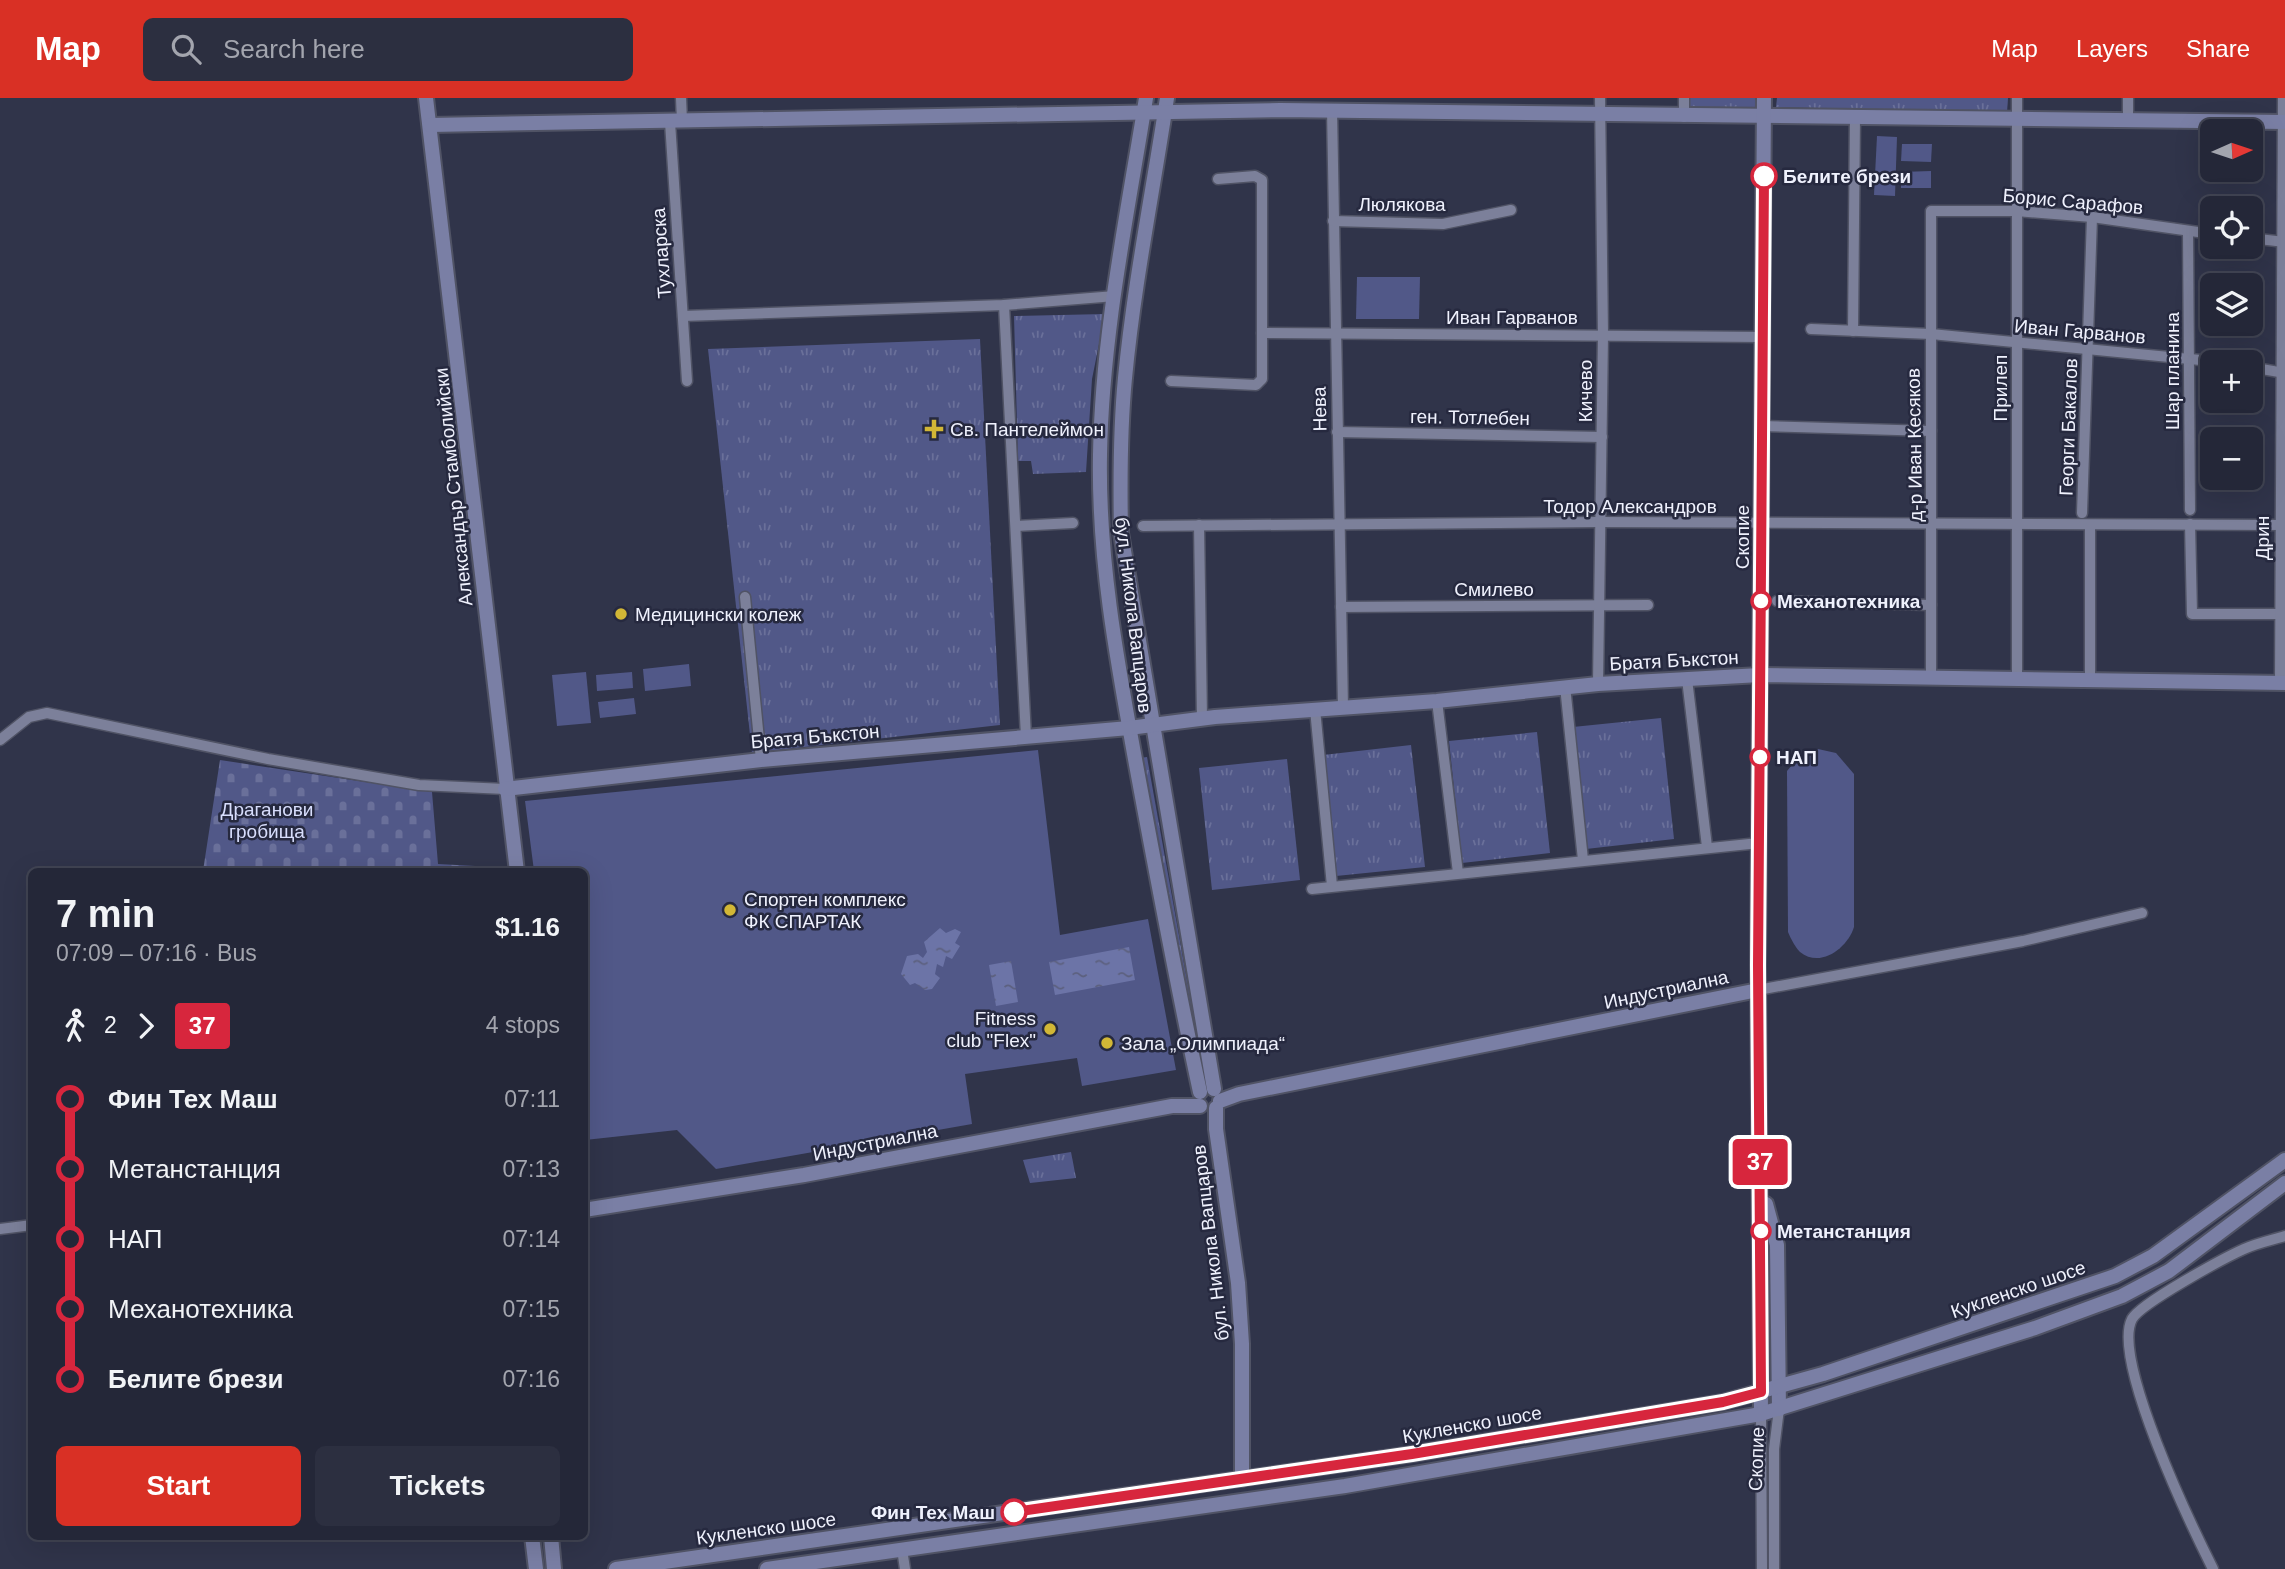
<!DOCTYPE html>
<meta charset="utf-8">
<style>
:root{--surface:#242738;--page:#2c2f40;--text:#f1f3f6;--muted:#a3a5ae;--line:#414453;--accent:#d93025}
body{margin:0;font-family:Arial,sans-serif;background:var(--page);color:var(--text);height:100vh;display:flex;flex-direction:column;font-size:26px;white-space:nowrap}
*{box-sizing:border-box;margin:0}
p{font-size:23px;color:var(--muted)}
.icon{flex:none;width:38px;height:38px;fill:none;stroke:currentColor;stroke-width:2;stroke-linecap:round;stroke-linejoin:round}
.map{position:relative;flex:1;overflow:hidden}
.side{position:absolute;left:28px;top:770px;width:560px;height:672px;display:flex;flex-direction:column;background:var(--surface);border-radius:10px;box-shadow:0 7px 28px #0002,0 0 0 2px var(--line)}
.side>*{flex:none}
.badge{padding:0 14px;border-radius:5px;font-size:24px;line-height:46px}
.needle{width:46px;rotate:87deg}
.tools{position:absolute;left:2200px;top:21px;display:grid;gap:14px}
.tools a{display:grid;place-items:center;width:63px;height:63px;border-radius:10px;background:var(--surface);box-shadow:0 7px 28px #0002,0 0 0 2px var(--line);font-size:35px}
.map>.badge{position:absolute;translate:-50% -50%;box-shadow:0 0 0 4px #fff}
.legs{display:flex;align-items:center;gap:10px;height:77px;padding:0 28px;font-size:23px}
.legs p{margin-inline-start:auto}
.headline{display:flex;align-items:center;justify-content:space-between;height:119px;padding:0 28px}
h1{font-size:38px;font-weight:800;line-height:52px}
.primary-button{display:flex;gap:14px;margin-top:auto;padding:14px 28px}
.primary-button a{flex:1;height:80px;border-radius:10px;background:var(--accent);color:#fff;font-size:28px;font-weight:800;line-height:80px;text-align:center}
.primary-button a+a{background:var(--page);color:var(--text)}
ul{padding:0 28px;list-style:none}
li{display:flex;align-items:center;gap:24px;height:70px;font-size:26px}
li i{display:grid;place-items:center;width:10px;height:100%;margin:0 9px;background:currentColor}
li i::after{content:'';width:18px;height:18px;margin:-9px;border:5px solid;border-radius:50%;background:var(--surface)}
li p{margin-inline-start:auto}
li:first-child i{background:linear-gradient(#0000 50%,currentColor 0)}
li:last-child i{background:linear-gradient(currentColor 50%,#0000 0)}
header{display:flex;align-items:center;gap:42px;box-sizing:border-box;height:98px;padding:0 35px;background:var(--accent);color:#fff}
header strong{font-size:33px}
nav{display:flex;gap:38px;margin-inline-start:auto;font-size:24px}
.search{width:490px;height:63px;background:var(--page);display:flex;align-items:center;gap:18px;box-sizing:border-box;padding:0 24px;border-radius:10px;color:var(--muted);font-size:26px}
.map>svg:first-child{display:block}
</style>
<header>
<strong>Map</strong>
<div class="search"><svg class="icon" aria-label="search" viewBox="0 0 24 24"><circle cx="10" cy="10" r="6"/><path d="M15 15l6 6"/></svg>Search here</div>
<nav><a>Map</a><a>Layers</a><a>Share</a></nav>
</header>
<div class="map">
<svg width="2285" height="1471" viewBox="0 0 2285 1471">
<defs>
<pattern id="grass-tufts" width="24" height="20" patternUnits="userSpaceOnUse" patternTransform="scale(1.75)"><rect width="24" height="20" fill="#515888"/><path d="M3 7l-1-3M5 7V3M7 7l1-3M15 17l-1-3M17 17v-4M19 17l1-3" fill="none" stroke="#6a709a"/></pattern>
<pattern id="cemetery-stones" width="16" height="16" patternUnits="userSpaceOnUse" patternTransform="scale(1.75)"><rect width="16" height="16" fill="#515888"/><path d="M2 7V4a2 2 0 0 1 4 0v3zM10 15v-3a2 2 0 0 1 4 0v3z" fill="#6a709a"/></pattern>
<pattern id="water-ripples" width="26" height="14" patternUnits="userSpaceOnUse" patternTransform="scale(1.75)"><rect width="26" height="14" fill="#6c74a7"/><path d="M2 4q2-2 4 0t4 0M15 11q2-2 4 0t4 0" fill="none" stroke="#5c607e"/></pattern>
</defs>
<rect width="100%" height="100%" fill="#30344a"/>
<g fill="url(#grass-tufts)">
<rect x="1690" y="0" width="70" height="14"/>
<polygon points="1777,0 2008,0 2007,15 1776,9"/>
<polygon points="1105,216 1092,281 1086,374 1033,376 1031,363 1018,363 1014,218"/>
<polygon points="980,241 1000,627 752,655 708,251"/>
<polygon points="1661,620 1674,741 1586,751 1573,629"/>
<polygon points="1537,634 1550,755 1462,765 1449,643"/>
<polygon points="1411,647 1425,769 1336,778 1323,657"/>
<polygon points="1147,659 1201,960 1195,961 1140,660"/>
<polygon points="1287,661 1300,782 1212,792 1199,670"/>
<polygon points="1071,1054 1076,1080 1030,1085 1023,1062"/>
</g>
<polygon fill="url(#cemetery-stones)" points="220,662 432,694 438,766 475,768 475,773 203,773"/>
<g fill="#515888">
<polygon points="1877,38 1897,39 1895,98 1874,97"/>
<polygon points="1902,46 1932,46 1931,64 1901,63"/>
<polygon points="1931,73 1931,90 1901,90 1901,74"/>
<polygon points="1357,179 1420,179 1419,221 1356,221"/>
<polygon points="689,566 691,588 645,593 643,571"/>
<polygon points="586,574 591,625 557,628 552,577"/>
<polygon points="632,574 633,590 597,593 596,577"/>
<polygon points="634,600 636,616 600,620 598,604"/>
<path d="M1818,651L1836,655L1854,676V829C1848,849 1821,871 1800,854C1795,849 1791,841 1788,834L1787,673L1798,660Z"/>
<polygon points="1038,652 1060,837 1148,821 1176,972 1082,988 1077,960 965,976 972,1026 716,1071 677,1032 585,1042 584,774 534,773 525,703"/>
</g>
<g fill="url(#water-ripples)">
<polygon points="940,830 946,835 955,831 961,834 955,845 960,848 952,861 946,858 943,869 937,866 935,876 940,880 932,891 925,892 915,885 910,887 901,876 907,858 918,856 923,860 927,854 924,844"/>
<polygon points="1129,849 1135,882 1055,897 1049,864"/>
<polygon points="1011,863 1018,904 996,908 989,867"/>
</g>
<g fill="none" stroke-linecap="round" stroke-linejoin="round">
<g stroke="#505365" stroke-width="13">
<g id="street">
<polyline points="681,0 682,23"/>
<polyline points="2128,0 2128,21"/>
<polyline points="1332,12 1343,610"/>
<polyline points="1684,19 1684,0"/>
<polyline points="670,24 687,283"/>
<polyline points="1333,123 1443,126 1511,112"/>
<polyline points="2188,134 2190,412"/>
<polyline points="2250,140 2285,144"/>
<polyline points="1004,207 1026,639"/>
<polyline points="683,218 1004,207 1115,198"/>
<polyline points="1811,231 1931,236 2221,264"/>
<polyline points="1853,233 1855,18"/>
<polyline points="1262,235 1763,239"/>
<polyline points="2250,269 2285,275"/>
<polyline points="1171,283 1256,287 1262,281 1262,82 1255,78 1218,81"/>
<polyline points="1762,328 1931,333"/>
<polyline points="1337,334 1602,339"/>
<polyline points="2082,415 2092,119"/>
<polyline points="2190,426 2192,516 2280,516"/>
<polyline points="1199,427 1202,621"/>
<polyline points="2090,427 2090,582"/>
<polyline points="1016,428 1073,425"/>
<polyline points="1143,428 1598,424 2285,427"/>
<polyline points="745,499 761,662"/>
<polyline points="1777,503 1931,507"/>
<polyline points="1341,509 1648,507"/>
<polyline points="1931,579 1931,113 2016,113 2092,119 2212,136"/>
<polyline points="1687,581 1707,749"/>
<polyline points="2017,581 2017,0"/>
<polyline points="2280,585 2283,0"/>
<polyline points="1598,586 1603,237 1600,0"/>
<polyline points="1565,588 1583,762"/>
<polyline points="1437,603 1458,775"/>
<polyline points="1315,611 1332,788"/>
<polyline points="0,642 29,619 47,615 268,661 419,687 505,691"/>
<polyline points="1312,791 1759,745"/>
<polyline points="1758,892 2023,843 2142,815"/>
<polyline points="0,1131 32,1127"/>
<polyline points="1761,1316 1762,1471"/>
<polyline points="902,1451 905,1471"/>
<polyline points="1774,1471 1774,1351 1779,1311"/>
<path d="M2213,1471C2192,1429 2111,1261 2132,1221C2141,1205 2224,1160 2244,1151C2257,1145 2272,1142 2285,1138"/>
</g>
</g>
<g stroke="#505365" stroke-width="18">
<g id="secondary">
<polyline points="426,0 517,774"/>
<path d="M1146,0C1127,118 1102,237 1100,357C1098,464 1118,568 1137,672C1157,780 1177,887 1200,994"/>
<path d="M1167,0C1153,93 1134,186 1125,280C1120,331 1120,383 1121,435L1214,991"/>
<polyline points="430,27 1280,12 2285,24"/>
<polyline points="505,691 761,662 1129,630 1215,619 1437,603 1598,586 1760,577 2285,585"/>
<polyline points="1220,1003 1239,996 1758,892"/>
<polyline points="1216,1010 1216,1031 1238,1185 1242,1246 1242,1381"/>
<polyline points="1766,1106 1777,1147 1779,1311"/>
<polyline points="584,1112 804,1077 1172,1008 1200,1008"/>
<polyline points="1761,1316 1758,867 1764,0"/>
<polyline points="532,1438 536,1471"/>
<polyline points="551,1438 554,1471"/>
<polyline points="616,1471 1412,1356 1723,1304 1823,1276 2115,1178 2153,1158 2285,1062"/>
<polyline points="767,1471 1345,1388 1761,1316 2035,1230 2122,1198 2169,1173 2285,1085"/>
</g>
</g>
<use href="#street" stroke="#7c809a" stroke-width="10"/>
<use href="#secondary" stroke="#7a7fa5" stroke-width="14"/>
</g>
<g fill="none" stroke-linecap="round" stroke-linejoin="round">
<g stroke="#fff" stroke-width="16">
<polyline id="line-1" points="1014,1414 1412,1356 1723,1304 1761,1294 1758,867 1764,78"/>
</g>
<use href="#line-1" stroke="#d7263d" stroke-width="10"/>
</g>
<g fill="#fff" stroke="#d7263d" stroke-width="3.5">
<circle cx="1764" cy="78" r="12"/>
<circle cx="1761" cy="503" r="9"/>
<circle cx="1760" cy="659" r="9"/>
<circle cx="1761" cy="1133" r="9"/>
<circle cx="1014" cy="1414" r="12"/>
</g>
<g fill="#d2b736" stroke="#26293f" stroke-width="2.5">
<path d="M930.5 320.5h7v7h7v7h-7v7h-7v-7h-7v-7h7z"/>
<circle cx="621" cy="516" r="7"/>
<circle cx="730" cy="812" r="7"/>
<circle cx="1050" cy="931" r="7"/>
<circle cx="1107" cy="945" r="7"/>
</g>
<g text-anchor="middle" stroke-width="5" stroke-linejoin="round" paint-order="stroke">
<g font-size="19" font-weight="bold" fill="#eff1fd" stroke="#26293f" text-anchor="start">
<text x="1783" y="85">Белите брези</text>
<text x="1777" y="510">Механотехника</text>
<text x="1776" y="666">НАП</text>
<text x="1777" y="1140">Метанстанция</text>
<text x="995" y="1421" text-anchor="end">Фин Тех Маш</text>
</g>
<g font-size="19" fill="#eff1fd" stroke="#26293f">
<text transform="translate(2073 103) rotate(5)" y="7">Борис Сарафов</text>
<text x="1402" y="113">Люлякова</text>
<text transform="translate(661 155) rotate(-94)" y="7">Тухларска</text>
<text x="1512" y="226">Иван Гарванов</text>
<text transform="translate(2080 233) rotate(5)" y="7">Иван Гарванов</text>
<text transform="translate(2172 273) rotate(-90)" y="7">Шар планина</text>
<text transform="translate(2000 290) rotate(-90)" y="7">Прилеп</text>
<text transform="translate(1585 293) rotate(-90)" y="7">Кичево</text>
<text transform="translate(1319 311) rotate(-91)" y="7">Нева</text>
<text transform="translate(1470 319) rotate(1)" y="7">ген. Тотлебен</text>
<text transform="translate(2068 329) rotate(-88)" y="7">Георги Бакалов</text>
<text transform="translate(1914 347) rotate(-91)" y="7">д-р Иван Кесяков</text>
<text transform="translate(453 389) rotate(-96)" y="7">Александър Стамболийски</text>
<text x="1630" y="415">Тодор Александров</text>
<text transform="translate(1742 439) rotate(-90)" y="7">Скопие</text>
<text transform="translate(2262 440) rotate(-90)" y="7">Дрин</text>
<text x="1494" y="498">Смилево</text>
<text transform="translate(1134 517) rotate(83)" y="7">бул. Никола Вапцаров</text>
<text transform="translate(1674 562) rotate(-3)" y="7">Братя Бъкстон</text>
<text transform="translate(815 638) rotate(-5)" y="7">Братя Бъкстон</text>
<text transform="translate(1666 891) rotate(-12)" y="7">Индустриална</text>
<text transform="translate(875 1044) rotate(-11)" y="7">Индустриална</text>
<text transform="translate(1210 1145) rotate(-97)" y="7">бул. Никола Вапцаров</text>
<text transform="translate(2018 1191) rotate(-19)" y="7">Кукленско шосе</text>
<text transform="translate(1472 1326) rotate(-10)" y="7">Кукленско шосе</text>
<text transform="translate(1756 1361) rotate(-88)" y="7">Скопие</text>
<text transform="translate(766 1430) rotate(-8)" y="7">Кукленско шосе</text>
</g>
<g font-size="19" fill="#eff1fd" stroke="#26293f" text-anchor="start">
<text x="950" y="338">Св. Пантелеймон</text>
<text x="635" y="523">Медицински колеж</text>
<text x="744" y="808">Спортен комплекс<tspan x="744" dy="22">ФК СПАРТАК</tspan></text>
<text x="1036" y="927" text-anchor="end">Fitness<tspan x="1036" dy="22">club "Flex"</tspan></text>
<text x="1121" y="952">Зала „Олимпиада“</text>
</g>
<g font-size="19" fill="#d7ddfc" stroke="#26293f">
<text x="267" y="718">Драганови<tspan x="267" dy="22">гробища</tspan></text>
</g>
</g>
</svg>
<div class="tools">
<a><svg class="needle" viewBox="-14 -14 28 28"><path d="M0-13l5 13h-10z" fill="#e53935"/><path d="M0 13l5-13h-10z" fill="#a3a5ae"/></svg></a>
<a><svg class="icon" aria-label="locate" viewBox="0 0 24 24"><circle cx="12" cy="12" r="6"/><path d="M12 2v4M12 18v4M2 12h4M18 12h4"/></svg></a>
<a><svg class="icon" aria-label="layers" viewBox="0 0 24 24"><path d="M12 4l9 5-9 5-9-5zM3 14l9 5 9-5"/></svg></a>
<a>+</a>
<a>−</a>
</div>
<b class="badge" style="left:1760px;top:1064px;background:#d7263d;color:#fff">37</b>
<section class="side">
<div class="headline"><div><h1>7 min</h1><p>07:09 – 07:16 · Bus</p></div><b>$1.16</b></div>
<div class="legs"><svg class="icon" aria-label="walk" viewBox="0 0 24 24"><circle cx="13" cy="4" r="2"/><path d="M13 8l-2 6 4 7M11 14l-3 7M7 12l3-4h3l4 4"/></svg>2<svg class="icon" aria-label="forward" viewBox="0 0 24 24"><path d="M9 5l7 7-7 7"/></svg><b class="badge" style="background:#d7263d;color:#fff">37</b><p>4 stops</p></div>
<ul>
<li><i style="color:#d7263d"></i><b>Фин Тех Маш</b><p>07:11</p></li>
<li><i style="color:#d7263d"></i><span>Метанстанция</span><p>07:13</p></li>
<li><i style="color:#d7263d"></i><span>НАП</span><p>07:14</p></li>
<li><i style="color:#d7263d"></i><span>Механотехника</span><p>07:15</p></li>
<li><i style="color:#d7263d"></i><b>Белите брези</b><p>07:16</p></li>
</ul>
<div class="primary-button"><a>Start</a><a>Tickets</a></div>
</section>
</div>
